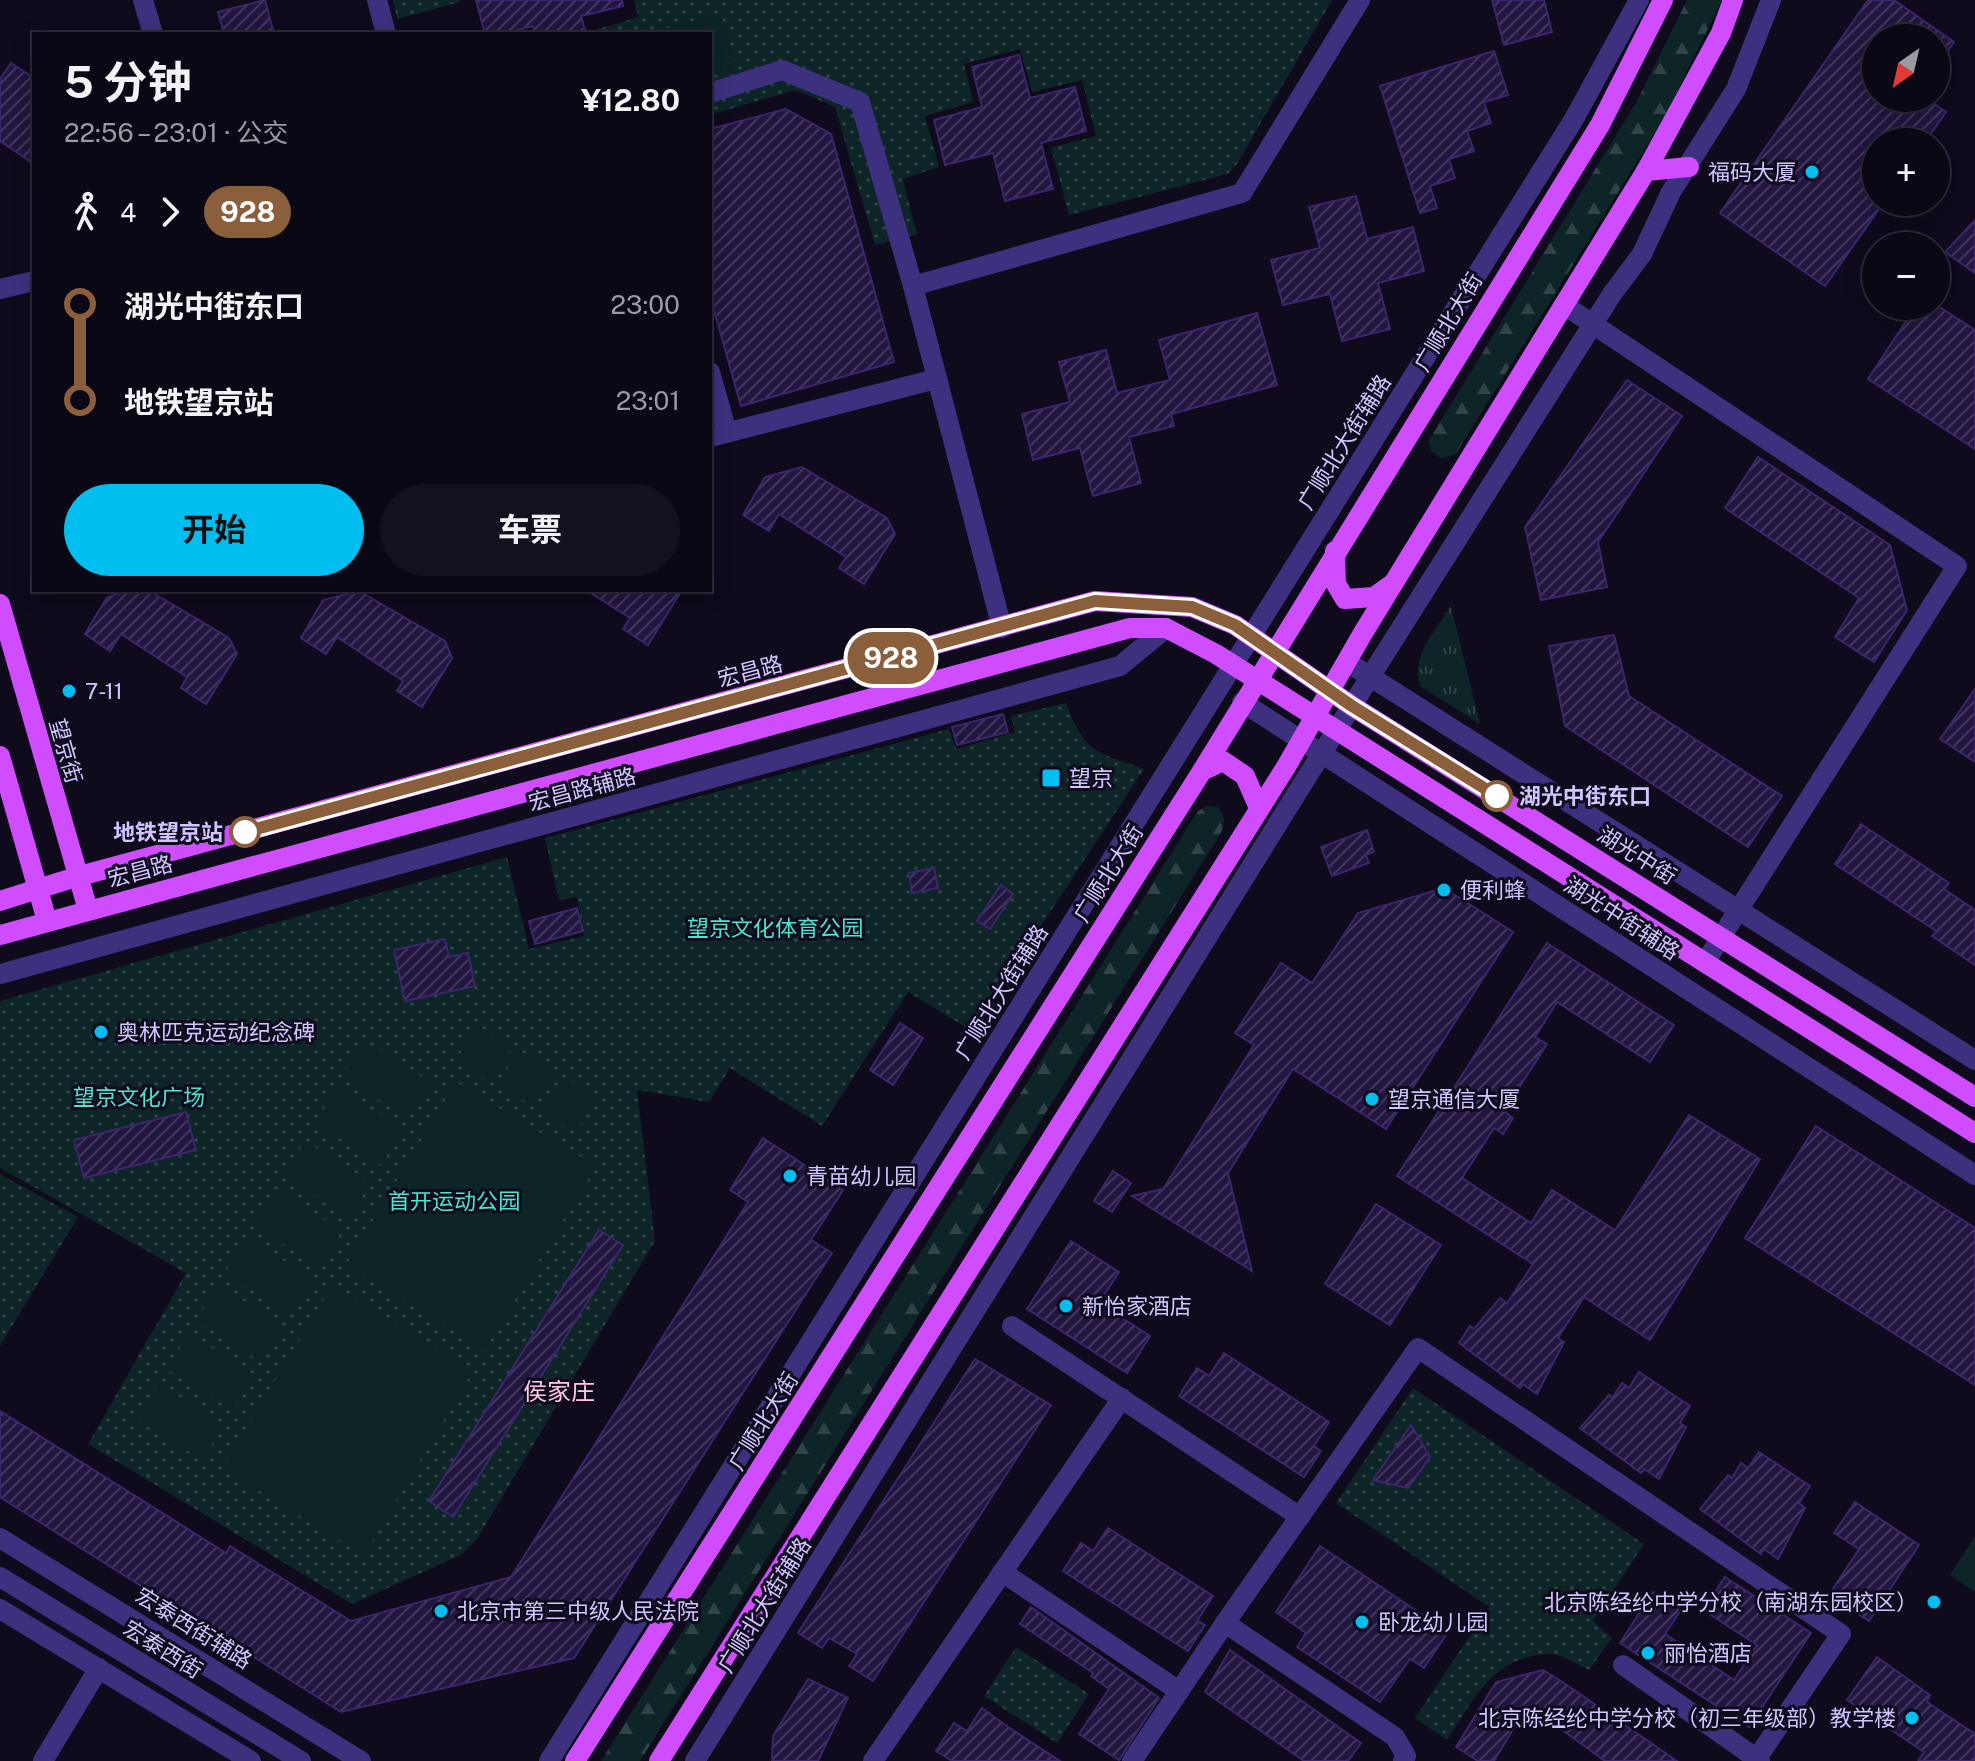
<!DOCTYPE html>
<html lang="zh">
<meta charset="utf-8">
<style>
:root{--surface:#0b0815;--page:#14111e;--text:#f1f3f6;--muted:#9a9aa0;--line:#2b2934;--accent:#00bef0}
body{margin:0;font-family:"Public Sans","Noto Sans SC",sans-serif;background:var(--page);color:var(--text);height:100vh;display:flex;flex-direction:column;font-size:30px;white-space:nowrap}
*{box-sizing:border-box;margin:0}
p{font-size:26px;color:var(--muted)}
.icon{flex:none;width:44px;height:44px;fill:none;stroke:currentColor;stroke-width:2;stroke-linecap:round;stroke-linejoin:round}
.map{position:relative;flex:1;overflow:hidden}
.sheet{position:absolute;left:32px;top:32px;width:680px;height:560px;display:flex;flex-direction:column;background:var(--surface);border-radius:0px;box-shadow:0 4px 20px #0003,0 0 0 2px var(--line)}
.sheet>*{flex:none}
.badge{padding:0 16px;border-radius:26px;font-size:28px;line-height:52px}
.needle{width:52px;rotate:214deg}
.controls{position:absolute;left:1862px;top:24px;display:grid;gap:16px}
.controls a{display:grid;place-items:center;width:88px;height:88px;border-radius:50%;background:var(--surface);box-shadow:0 4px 20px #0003,0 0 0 2px var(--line);font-size:40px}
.map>.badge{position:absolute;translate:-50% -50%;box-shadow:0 0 0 4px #fff}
.legs{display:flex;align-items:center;gap:12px;height:88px;padding:0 32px;font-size:26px}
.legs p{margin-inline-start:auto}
.summary{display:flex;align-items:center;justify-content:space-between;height:136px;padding:0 32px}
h1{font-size:44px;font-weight:700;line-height:60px}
.action{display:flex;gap:16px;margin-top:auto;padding:16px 32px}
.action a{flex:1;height:92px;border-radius:48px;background:var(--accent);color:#111;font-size:32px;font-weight:700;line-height:92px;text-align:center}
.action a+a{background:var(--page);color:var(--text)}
ul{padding:0 32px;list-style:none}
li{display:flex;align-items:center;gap:28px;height:96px;font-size:30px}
li i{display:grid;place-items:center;width:12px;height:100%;margin:0 10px;background:currentColor}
li i::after{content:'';width:20px;height:20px;margin:-10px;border:6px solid;border-radius:50%;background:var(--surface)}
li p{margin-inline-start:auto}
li:first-child i{background:linear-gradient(#0000 50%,currentColor 0)}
li:last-child i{background:linear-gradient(currentColor 50%,#0000 0)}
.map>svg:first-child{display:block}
</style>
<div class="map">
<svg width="1975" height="1761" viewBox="0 0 1975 1761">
<defs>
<pattern id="grass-tufts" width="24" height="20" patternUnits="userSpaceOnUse" patternTransform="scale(2)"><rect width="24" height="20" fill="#0d2527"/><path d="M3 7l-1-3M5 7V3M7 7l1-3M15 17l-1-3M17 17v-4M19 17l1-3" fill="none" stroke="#2f4347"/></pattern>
<pattern id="forest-firs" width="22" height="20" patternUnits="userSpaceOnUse" patternTransform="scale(2)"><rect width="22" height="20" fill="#0d2527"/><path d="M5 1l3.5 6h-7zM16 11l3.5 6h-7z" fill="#2f4347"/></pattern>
<pattern id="park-dots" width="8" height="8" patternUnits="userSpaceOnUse" patternTransform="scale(2)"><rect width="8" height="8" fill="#0d2527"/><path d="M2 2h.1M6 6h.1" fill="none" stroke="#2f4347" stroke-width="1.8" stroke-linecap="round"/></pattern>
<pattern id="building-hatch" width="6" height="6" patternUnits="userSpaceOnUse" patternTransform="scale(2)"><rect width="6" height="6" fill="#22153f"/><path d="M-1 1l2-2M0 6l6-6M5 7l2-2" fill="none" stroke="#41365c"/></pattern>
</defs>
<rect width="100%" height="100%" fill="#0f0a1c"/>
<path fill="url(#grass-tufts)" d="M1451,606L1480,724L1420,686C1411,655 1435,631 1451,606Z"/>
<g fill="url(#forest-firs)">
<polygon points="1687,0 1722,0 1663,120 1455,455 1441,458 1431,451 1429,440 1637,101"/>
<polygon points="1207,806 1218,807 1224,818 1222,831 640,1761 601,1761 1198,811"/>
</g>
<g fill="url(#park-dots)">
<polygon points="393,0 460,0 460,2 397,19"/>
<polygon points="634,0 1332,0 1237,164 1228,174 1069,215 1051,148 1096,136 1082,80 1032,92 1020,49 964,64 973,102 925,116 939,167 903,179 917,235 875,245 835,107 795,90 710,115 710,34 600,34 598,29 638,17"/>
<path d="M1066,703C1085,754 1095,751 1144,769L972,1031L908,992L822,1126L730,1068L709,1102L637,1090L655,1241L477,1539L461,1555L352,1604L88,1444L186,1273L0,1168V1001L507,857L529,949L584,936L577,897L559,900L545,838L949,729L956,749L1015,732L1011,716Z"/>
<polygon points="0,1174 78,1217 0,1346"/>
<path d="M1413,1388L1644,1544L1593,1621L1612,1638L1589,1670C1578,1665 1560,1653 1548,1654C1493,1656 1474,1699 1447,1740L1415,1718L1489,1607L1336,1503Z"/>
<polygon points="1016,1647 1089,1694 1057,1743 984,1696"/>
</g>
<g fill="#0d2527">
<polygon points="721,14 735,67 710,73 710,34 657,34 656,31"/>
<polygon points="477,1025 512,1047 491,1081 456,1060"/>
<polygon points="364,1041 431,1083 408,1118 342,1076"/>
<polygon points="519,1050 554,1072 533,1106 498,1085"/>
<polygon points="562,1077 597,1098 576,1132 541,1111"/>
<polygon points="456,1082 596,1166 485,1350 345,1266"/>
<polygon points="337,1088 404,1130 381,1165 315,1123"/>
<polygon points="305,1141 371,1183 349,1218 282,1176"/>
<polygon points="276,1189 342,1231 320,1267 253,1225"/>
<polygon points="247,1238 314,1279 291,1315 225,1273"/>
<polygon points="218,1285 284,1326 262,1362 196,1320"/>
<polygon points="333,1285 474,1369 364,1555 222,1468"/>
<polygon points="189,1334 255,1375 233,1411 167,1369"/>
<polygon points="158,1383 224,1425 202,1460 136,1419"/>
<polygon points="1975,1536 1975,1592 1950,1575"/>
</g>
<g fill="url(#building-hatch)" stroke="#3b256c" stroke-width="2">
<polygon points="265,0 274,34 224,34 218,12"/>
<polygon points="476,0 622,0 623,6 581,16 586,34 535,34 533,26 503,34 485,34"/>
<polygon points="1492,0 1544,0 1552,32 1504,45"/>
<polygon points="1868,0 1894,0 1954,42 1936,68 1936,38 1876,38 1876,98 1926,98 1946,112 1925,142 1876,142 1876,202 1884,202 1825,286 1720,213"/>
<polygon points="1494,51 1508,95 1484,102 1491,123 1467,131 1474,151 1449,159 1455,178 1430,186 1437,208 1420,213 1380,86"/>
<polygon points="1019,55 1030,98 1075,87 1086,131 1041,143 1053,189 1005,201 993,153 945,165 934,120 982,107 972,67"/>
<polygon points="11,63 34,78 34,164 0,141 0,79"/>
<polygon points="786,109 831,134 894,362 741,406 710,296 710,129"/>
<polygon points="1356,196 1367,239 1413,227 1424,271 1378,283 1390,329 1342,341 1330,294 1283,305 1271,260 1320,248 1309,207"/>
<polygon points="1975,220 1975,273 1945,252"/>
<polygon points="1916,306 1938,306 1975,330 1975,449 1868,379"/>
<polygon points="1257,313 1277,385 1171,414 1174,426 1129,437 1141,483 1093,496 1080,448 1033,460 1022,414 1070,402 1059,362 1106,350 1117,393 1170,380 1159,340"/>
<polygon points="1627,380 1682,416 1598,542 1607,587 1541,600 1525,527"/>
<polygon points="1758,457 1890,545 1907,610 1874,662 1835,637 1859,598 1725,508"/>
<polygon points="802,467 887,518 895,534 864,584 839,568 846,557 779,514 769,531 743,515 765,477"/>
<polygon points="132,590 148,590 229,638 237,654 206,704 181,688 187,677 121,634 110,651 85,634 107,597"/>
<polygon points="586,590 682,590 648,645 623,629 630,618"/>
<polygon points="359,591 445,641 452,658 422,707 397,691 403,681 337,637 326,654 301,638 323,600"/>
<polygon points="1614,635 1629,696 1782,796 1748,847 1565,726 1549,646"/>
<polygon points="1975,689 1975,762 1940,739"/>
<polygon points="1003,714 1008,732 957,745 952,727"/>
<polygon points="1861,824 1949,883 1944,889 1975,910 1975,965 1932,936 1936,931 1835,864"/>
<polygon points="1367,830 1374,852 1366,855 1369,863 1332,876 1321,847"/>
<polygon points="934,868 938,888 912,893 909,873"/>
<polygon points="1001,885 1013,894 990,929 977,921"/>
<polygon points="1444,888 1513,932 1386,1129 1293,1069 1228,1173 1252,1271 1132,1196 1163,1189 1254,1045 1235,1033 1281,963 1312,983 1358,913"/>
<polygon points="577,908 583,931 535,944 529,921"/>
<polygon points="445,939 449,957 468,953 475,986 405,1001 394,950"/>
<polygon points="1547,943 1674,1025 1650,1062 1557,1002 1535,1037 1547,1044 1504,1111 1513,1118 1503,1134 1494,1128 1462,1178 1531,1223 1552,1190 1615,1230 1689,1115 1760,1159 1650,1340 1584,1297 1558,1338 1564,1342 1537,1394 1523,1384 1520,1388 1459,1343 1470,1326 1474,1329 1500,1298 1507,1303 1533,1264 1397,1176"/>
<polygon points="900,1023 923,1038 893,1085 870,1070"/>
<polygon points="186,1112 196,1150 84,1178 74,1140"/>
<polygon points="1816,1126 1975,1228 1975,1385 1745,1238"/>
<polygon points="763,1138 843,1190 811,1240 832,1253 574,1658 341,1712 0,1497 0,1411 226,1553 230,1546 351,1621 511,1577 748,1202 730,1190"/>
<polygon points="1113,1171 1131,1183 1112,1212 1094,1201"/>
<polygon points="1376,1204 1441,1245 1390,1325 1325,1284"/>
<polygon points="599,1230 623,1245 453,1517 429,1501"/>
<polygon points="1071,1241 1119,1272 1099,1303 1150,1336 1127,1373 1027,1309"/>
<polygon points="1224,1353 1329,1422 1314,1446 1321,1451 1304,1477 1179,1396 1197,1368 1209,1376"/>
<polygon points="975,1359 1051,1405 873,1681 849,1666 857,1654 829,1638 822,1648 798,1633"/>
<polygon points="1639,1372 1690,1406 1680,1423 1686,1427 1659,1479 1644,1469 1641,1473 1580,1428 1609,1395 1612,1398 1622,1383 1629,1388"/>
<polygon points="1411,1425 1430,1457 1408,1488 1373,1480"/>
<polygon points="1759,1452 1810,1486 1799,1503 1805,1508 1778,1559 1764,1549 1761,1554 1700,1509 1728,1475 1732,1478 1741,1463 1748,1468"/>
<polygon points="1855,1502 1919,1545 1869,1621 1829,1595 1859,1549 1834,1533"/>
<polygon points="1108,1528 1213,1596 1197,1621 1205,1625 1188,1651 1063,1571 1081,1543 1093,1551"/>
<polygon points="1320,1546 1448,1632 1424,1668 1410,1659 1380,1702 1297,1647 1306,1633 1276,1612"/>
<polygon points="1725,1577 1811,1633 1749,1727 1620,1643 1653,1592 1681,1610 1665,1634 1734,1680 1757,1645 1703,1610"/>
<polygon points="1031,1607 1159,1698 1119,1760 1079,1734 1109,1689 1091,1676 1093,1673 1020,1624"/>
<polygon points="1230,1650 1361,1743 1348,1761 1304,1761 1205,1692"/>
<polygon points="1877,1657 1930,1695 1927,1702 1975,1734 1975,1761 1918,1761 1924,1752 1847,1700"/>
<polygon points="1543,1670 1564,1683 1677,1761 1605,1761 1536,1711 1521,1716 1494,1761 1478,1761 1456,1747 1496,1682"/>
<polygon points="808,1679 848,1698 818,1761 772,1761 773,1736"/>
<polygon points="982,1708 1008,1727 1060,1761 952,1761 936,1751 954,1723 967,1731"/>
</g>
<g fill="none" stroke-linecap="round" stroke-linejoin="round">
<g stroke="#3d317f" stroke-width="20">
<polyline points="143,0 153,34"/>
<polyline points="377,0 386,34"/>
<polyline points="710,93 782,70 860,102 913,286"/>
<polyline points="0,289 34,281"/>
<polyline points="1564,305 1957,566 1706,961"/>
<polyline points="710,372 727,432"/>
<polyline points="710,437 936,379"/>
<polyline points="1002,628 913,286 1242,193 1360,0"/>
<polyline points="1347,662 1975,1060"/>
<polyline points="1242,702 1975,1175"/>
<polyline points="0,974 1120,666 1166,628"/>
<polyline points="1012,1326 1300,1517"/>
<polyline points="0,1538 361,1761"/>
<polyline points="1002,1572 1179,1691"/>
<polyline points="0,1577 301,1761"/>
<polyline points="0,1609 251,1761"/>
<polyline points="1225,1623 1418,1348 1841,1634 1755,1761"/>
<polyline points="1623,1665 1760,1761"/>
<polyline points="43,1761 99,1668"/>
<polyline points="549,1761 1574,119 1639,0"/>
<polyline points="695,1761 1305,780 1612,294 1642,254 1671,192 1736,89 1771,0"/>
<polyline points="873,1761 1122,1398"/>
<polyline points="1132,1761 1225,1623 1395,1737 1406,1756 1403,1761"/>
</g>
<g stroke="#cf4cff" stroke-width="20">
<polyline points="1646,171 1689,167"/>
<polyline points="1335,551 1336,584 1345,599 1374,597 1391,585"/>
<polyline points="0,604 88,910"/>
<polyline points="0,756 47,921"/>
<polyline points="1202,771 1223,761 1245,776 1259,808"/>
<polyline points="0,901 76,877 1095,601 1192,607 1235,625 1352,706 1975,1097"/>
<polyline points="0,935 1130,628 1166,628 1216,654 1975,1133"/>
<polyline points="575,1761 1202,771 1600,125 1663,0"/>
<polyline points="659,1761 1286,767 1363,633 1646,171 1721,33 1733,0"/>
</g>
</g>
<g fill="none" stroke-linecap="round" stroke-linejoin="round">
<g stroke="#fff" stroke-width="18">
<polyline id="line-1" points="245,832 1095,601 1192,607 1235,625 1352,706 1497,796"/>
</g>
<use href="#line-1" stroke="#8b5e3c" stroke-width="12"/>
</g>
<g fill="#00bef0" stroke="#0f0a1c" stroke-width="3">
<circle cx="1812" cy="172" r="8"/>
<circle cx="69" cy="691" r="8"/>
<rect x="1041" y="768" width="20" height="20" rx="4"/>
<circle cx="1444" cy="890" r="8"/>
<circle cx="101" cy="1032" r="8"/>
<circle cx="1372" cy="1099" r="8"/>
<circle cx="790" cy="1176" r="8"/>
<circle cx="1066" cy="1306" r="8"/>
<circle cx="1934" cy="1602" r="8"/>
<circle cx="441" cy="1611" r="8"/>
<circle cx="1362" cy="1622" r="8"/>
<circle cx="1648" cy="1653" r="8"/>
<circle cx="1912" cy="1718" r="8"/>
</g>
<g fill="#fff" stroke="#8b5e3c" stroke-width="4">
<circle cx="1497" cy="796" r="14"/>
<circle cx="245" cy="832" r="14"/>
</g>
<g text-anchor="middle" stroke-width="6" stroke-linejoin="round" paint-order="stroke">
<g font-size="22" fill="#d2c5ff" stroke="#0f0a1c" text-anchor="start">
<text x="1796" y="180" text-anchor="end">福码大厦</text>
<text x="85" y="699">7-11</text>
<text x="1069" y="786">望京</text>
<text x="1460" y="898">便利蜂</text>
<text x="117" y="1040">奥林匹克运动纪念碑</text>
<text x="1388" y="1107">望京通信大厦</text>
<text x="806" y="1184">青苗幼儿园</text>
<text x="1082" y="1314">新怡家酒店</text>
<text x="1918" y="1610" text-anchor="end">北京陈经纶中学分校（南湖东园校区）</text>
<text x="457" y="1619">北京市第三中级人民法院</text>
<text x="1378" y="1630">卧龙幼儿园</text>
<text x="1664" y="1661">丽怡酒店</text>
<text x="1896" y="1726" text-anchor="end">北京陈经纶中学分校（初三年级部）教学楼</text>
</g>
<g font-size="22" fill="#d2c5ff" stroke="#0f0a1c">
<text transform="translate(1448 322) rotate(-59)" y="8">广顺北大街</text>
<text transform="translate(1344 442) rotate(-58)" y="8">广顺北大街辅路</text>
<text transform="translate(750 671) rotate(-15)" y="8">宏昌路</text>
<text transform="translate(66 751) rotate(74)" y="8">望京街</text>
<text transform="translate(582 789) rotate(-15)" y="8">宏昌路辅路</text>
<text transform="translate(1637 855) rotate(32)" y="8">湖光中街</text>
<text transform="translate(140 871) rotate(-15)" y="8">宏昌路</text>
<text transform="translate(1108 873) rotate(-58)" y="8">广顺北大街</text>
<text transform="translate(1622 918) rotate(33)" y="8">湖光中街辅路</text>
<text transform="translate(1001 992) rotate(-58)" y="8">广顺北大街辅路</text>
<text transform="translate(763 1421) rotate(-58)" y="8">广顺北大街</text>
<text transform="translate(764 1605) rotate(-58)" y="8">广顺北大街辅路</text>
<text transform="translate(194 1628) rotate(32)" y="8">宏泰西街辅路</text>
<text transform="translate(163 1649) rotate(32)" y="8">宏泰西街</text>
</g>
<g font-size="22" font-weight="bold" fill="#d2c5ff" stroke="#0f0a1c" text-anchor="start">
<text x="1519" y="804">湖光中街东口</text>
<text x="223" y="840" text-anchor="end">地铁望京站</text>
</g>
<g font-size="22" fill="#4ae6d0" stroke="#0f0a1c">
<text x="775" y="936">望京文化体育公园</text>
<text x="139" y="1105">望京文化广场</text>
<text x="454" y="1209">首开运动公园</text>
</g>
<g font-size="24" fill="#ffc7e5" stroke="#0f0a1c">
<text x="559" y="1400">侯家庄</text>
</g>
</g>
</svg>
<div class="controls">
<a><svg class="needle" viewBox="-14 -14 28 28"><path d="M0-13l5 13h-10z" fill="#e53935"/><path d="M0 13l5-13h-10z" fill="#9a9aa0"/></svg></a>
<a>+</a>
<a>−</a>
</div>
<b class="badge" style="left:891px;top:658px;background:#8b5e3c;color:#fff">928</b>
<section class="sheet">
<div class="summary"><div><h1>5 分钟</h1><p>22:56 – 23:01 · 公交</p></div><b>¥12.80</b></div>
<div class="legs"><svg class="icon" aria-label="walk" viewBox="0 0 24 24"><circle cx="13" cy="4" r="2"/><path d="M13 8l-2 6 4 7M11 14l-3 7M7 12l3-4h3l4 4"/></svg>4<svg class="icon" aria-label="forward" viewBox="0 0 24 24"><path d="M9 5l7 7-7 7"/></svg><b class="badge" style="background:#8b5e3c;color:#fff">928</b></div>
<ul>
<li><i style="color:#8b5e3c"></i><b>湖光中街东口</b><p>23:00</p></li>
<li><i style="color:#8b5e3c"></i><b>地铁望京站</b><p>23:01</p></li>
</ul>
<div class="action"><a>开始</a><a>车票</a></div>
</section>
</div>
